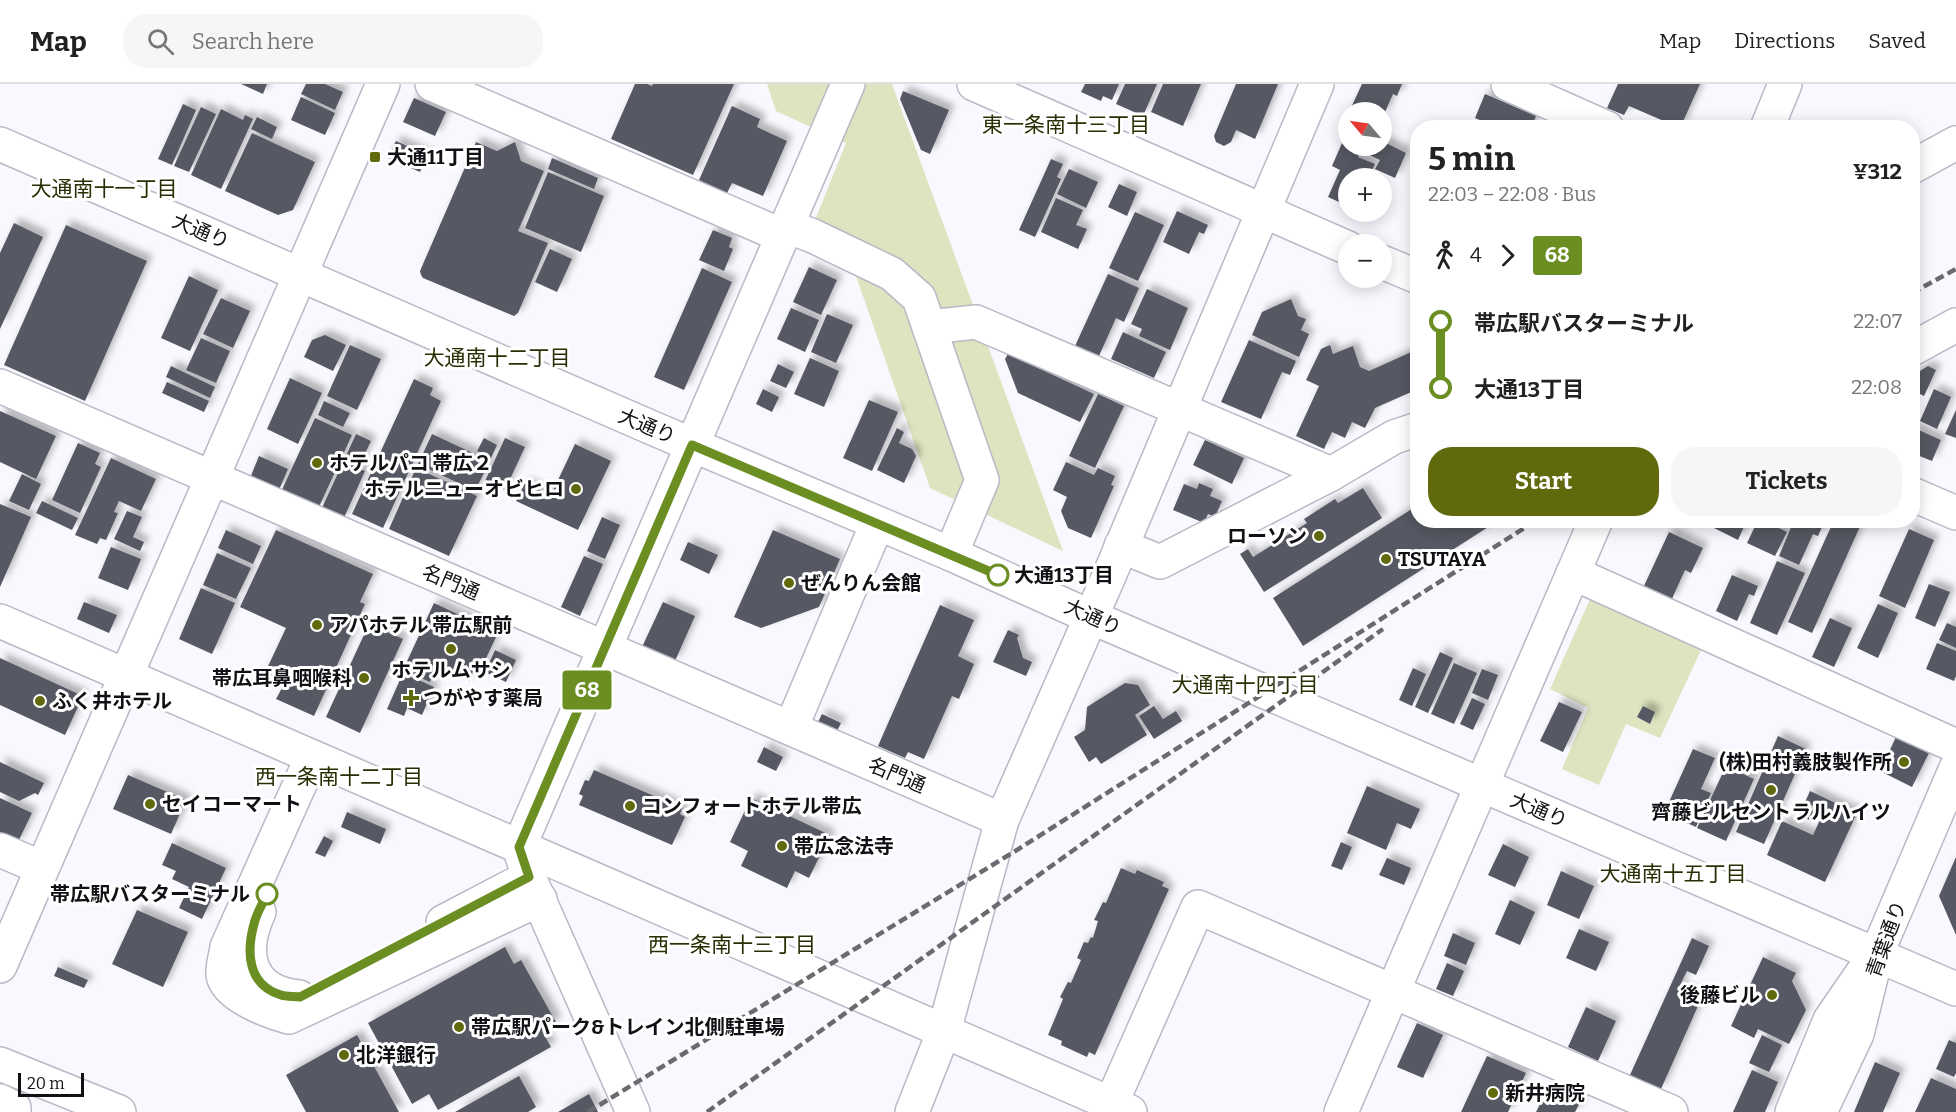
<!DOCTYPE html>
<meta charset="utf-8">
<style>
:root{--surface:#fff;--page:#f6f6f6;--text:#222;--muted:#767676;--line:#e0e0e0;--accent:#60690c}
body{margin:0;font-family:Bitter,"Noto Sans JP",serif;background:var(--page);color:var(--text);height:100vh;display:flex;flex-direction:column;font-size:22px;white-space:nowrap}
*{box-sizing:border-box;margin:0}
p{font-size:20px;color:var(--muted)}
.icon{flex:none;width:33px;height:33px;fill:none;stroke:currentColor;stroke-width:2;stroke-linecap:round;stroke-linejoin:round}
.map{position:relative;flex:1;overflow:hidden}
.panel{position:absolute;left:1410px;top:36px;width:510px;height:408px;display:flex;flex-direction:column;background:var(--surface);border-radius:24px;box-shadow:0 3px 15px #0003}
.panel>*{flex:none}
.badge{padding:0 12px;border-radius:4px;font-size:21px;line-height:39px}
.needle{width:39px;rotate:299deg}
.tools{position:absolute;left:1338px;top:18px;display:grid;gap:12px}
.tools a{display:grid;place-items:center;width:54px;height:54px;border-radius:50%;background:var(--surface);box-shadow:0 3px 15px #0003;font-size:30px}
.scale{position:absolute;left:18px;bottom:15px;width:66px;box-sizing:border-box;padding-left:6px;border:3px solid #101015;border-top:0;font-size:16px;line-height:21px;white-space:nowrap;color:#101015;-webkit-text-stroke:4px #fff;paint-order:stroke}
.map>.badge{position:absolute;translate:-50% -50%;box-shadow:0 0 0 3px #fff}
.legs{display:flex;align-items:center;gap:9px;height:66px;padding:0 18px;font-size:20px}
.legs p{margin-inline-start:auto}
.head{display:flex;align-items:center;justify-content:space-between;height:102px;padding:0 18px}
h1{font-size:33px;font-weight:700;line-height:45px}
.action{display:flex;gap:12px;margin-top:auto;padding:12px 18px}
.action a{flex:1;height:69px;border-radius:24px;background:var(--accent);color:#fff;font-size:24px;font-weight:700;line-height:69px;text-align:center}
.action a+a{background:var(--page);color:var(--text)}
ul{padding:0 18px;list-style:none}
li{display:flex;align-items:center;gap:21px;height:66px;font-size:22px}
li i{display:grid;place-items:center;width:9px;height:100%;margin:0 8px;background:currentColor}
li i::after{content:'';width:15px;height:15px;margin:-8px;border:4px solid;border-radius:50%;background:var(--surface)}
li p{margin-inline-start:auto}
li:first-child i{background:linear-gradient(#0000 50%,currentColor 0)}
li:last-child i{background:linear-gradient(currentColor 50%,#0000 0)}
header{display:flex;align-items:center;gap:36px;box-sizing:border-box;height:84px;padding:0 30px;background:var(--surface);border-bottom:2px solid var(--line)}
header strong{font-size:28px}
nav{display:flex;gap:33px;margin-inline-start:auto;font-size:21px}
.search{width:420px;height:54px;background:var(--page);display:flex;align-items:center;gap:15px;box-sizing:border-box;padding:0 21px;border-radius:24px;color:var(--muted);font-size:22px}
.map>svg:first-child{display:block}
</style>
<header>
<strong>Map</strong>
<div class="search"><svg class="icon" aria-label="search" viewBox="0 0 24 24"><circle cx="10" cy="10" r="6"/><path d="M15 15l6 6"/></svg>Search here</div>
<nav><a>Map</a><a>Directions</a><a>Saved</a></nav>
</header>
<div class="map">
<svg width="1956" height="1028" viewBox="0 0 1956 1028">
<defs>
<filter id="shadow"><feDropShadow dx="5.5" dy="-5.5" stdDeviation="3" flood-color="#0004"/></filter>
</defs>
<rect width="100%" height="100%" fill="#f8f8fe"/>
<g fill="#dde4bf">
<polygon points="767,0 892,0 1063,467 930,404 843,155 813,141 846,59 776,27"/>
<polygon points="1590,515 1702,564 1660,654 1626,640 1599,701 1562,685 1588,624 1550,605"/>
</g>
<g fill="#575863" filter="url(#shadow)">
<polygon points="241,0 267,0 263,10"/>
<polygon points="306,0 325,0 343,8 335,26 301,10"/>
<polygon points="635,0 647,0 652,2 653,0 734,0 693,91 611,55"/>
<polygon points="1085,0 1119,0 1112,16 1103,12 1101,17 1081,8"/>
<polygon points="1125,0 1157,0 1143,32 1116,20"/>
<polygon points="1163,0 1201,0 1183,42 1151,28"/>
<polygon points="1236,0 1278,0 1255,55 1236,46 1231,58 1224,62 1216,58 1214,52"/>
<polygon points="1362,0 1402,0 1397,12 1393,10 1382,35 1382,28 1349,28"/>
<polygon points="1618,0 1700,0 1680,44 1629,22 1624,31 1607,24"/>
<polygon points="903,7 949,26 930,70 921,66 900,15"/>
<polygon points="1485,10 1536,32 1531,44 1498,44 1475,34"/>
<polygon points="301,13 335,29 325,51 291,36"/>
<polygon points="414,14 446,28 435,52 403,38"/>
<polygon points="183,20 196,26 172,81 158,75"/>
<polygon points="732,22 760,35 757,43 787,57 763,112 732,99 727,109 699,96"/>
<polygon points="201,23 216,30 189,88 174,82"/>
<polygon points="221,25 243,36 245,31 253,35 221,105 191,91"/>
<polygon points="257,33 277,43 272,55 251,45"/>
<polygon points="1347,37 1348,37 1348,56 1339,51"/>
<polygon points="252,49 315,78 293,126 278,131 225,107"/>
<polygon points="396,57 427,71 420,88 388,74"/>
<polygon points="1382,57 1406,69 1395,94 1375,85 1380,76 1365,69 1369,62 1382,62"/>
<polygon points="476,58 497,67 515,58 521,77 544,87 518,147 548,159 518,229 514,232 423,194 421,191 420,187"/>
<polygon points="1342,59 1360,67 1358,73 1375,80 1368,94 1348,94 1348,122 1328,113 1340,86 1332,82"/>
<polygon points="552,74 598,94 594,105 548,85"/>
<polygon points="1051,75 1063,80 1057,93 1061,95 1035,153 1019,146"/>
<polygon points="1069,85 1098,98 1086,124 1057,110"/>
<polygon points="548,88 604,112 581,168 525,144"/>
<polygon points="1119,100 1137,108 1127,132 1108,123"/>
<polygon points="1056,114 1083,126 1076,141 1087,145 1078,165 1041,148"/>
<polygon points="1177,127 1208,141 1204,150 1199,148 1189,170 1163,158"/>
<polygon points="1135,128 1164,141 1138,197 1109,184"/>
<polygon points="14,139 43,153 0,245 0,169"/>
<polygon points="66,141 147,177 85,317 4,281"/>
<polygon points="713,146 732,154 729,163 733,165 724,187 699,176"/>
<polygon points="550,165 572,175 557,208 535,198"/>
<polygon points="809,183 837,196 821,231 793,218"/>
<polygon points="702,184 732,198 684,306 654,293"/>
<polygon points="1108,190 1139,204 1124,238 1116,234 1099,272 1075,262"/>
<polygon points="189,192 218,206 190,267 161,254"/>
<polygon points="1147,205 1188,224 1170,266 1139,252 1142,245 1131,240"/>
<polygon points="221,214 250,227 233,264 203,250"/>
<polygon points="1291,215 1298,232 1306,235 1301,246 1309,250 1299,273 1252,251 1262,228"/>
<polygon points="791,224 819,236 805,268 777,255"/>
<polygon points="827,230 853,241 836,279 811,268"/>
<polygon points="1123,248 1166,268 1154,294 1111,275"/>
<polygon points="325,251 346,261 333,287 304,273 312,256"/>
<polygon points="201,254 230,267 216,299 186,286"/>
<polygon points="1249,256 1296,277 1290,291 1282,288 1261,335 1221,318"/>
<polygon points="350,261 381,275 357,326 327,312"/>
<polygon points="1330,261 1333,270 1353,262 1360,283 1369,287 1418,265 1418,305 1375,324 1365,344 1352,338 1345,354 1332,348 1324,365 1296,352 1319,302 1306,296 1321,265"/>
<polygon points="1008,270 1094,310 1080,338 1018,309 1005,275"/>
<polygon points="810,274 839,287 824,323 794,310"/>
<polygon points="778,280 794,288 786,304 770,297"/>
<polygon points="171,282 215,303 210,314 166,293"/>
<polygon points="1928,282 1936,286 1924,312 1914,307 1912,311 1912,292"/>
<polygon points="290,294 322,309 298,360 267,345"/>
<polygon points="414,295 433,304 430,311 441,317 383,444 352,430"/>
<polygon points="167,298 209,317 204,328 162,309"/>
<polygon points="763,305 779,313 772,328 756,320"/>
<polygon points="1934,305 1951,313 1937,345 1920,337"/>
<polygon points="1098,310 1124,322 1095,384 1069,372"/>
<polygon points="869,316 898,328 872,387 843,374"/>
<polygon points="324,317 350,329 343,343 318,331"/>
<polygon points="1956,326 1956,354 1945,350"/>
<polygon points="0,327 56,352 36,395 0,378"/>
<polygon points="315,334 352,351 318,425 281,408"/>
<polygon points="1912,343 1941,356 1932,377 1912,369"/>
<polygon points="897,344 904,348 899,359 912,365 916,372 904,399 877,386"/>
<polygon points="356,350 371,357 358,384 365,387 343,436 321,426"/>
<polygon points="432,350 490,377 475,407 418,380"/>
<polygon points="484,354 497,361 491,374 477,367"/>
<polygon points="505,354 525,363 505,406 485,397"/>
<polygon points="1205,356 1244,374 1232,400 1193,381"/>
<polygon points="78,359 100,369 95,380 101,383 80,429 52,416"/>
<polygon points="575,360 611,377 578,446 516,417 525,399 551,411"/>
<polygon points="259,372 288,385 279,406 250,394"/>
<polygon points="111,374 156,395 141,427 119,417 114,428 118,429 106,456 100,454 97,460 75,451"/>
<polygon points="1066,378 1094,391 1098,384 1115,392 1111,401 1114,402 1091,454 1068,444 1061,427 1067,413 1053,406"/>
<polygon points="416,384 477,412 449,472 389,445"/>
<polygon points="22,390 41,400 29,426 9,417"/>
<polygon points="1199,399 1213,405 1210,412 1222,417 1215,433 1208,430 1204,439 1173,426 1184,400 1197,405"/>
<polygon points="1363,404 1382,434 1264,508 1240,470 1248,465 1253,473 1307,439 1304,435 1335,415 1338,419"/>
<polygon points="42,417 78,434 72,446 36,429"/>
<polygon points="0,420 31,433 0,503"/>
<polygon points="1418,421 1418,436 1499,436 1303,562 1273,514"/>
<polygon points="127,427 142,433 133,453 144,458 140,467 114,455"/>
<polygon points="602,433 620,441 605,475 587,467"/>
<polygon points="1715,436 1747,436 1738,456 1712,443"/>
<polygon points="1758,436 1763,436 1787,448 1775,472 1747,459"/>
<polygon points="1794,436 1825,436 1818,452 1813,450 1799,481 1779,472"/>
<polygon points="1834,436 1862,438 1812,549 1788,538"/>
<polygon points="1909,445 1934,456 1905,524 1879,512"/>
<polygon points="226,446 261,462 253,480 218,464"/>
<polygon points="276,446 373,490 360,518 365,520 314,632 276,615 282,604 262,595 286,544 240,523"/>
<polygon points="773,446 840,475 819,523 761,544 734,533"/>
<polygon points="1669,448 1703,464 1691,489 1685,486 1671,517 1643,504"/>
<polygon points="688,458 718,471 709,490 680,476"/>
<polygon points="111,463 141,475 128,506 98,494"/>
<polygon points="217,469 251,484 236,515 203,501"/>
<polygon points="584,472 603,480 580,532 561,523"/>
<polygon points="1777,477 1805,489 1777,551 1750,539"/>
<polygon points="1732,491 1758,502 1754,512 1749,510 1737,537 1716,527"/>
<polygon points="1929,500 1950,508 1935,543 1915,534"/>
<polygon points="201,504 235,519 212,570 179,555"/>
<polygon points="84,518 117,531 109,549 77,535"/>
<polygon points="663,518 695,532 675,577 642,563"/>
<polygon points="434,519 498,549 479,589 474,586 469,597 436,582 430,598 403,586"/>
<polygon points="1878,520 1898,529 1878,574 1857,564"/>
<polygon points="940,521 974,536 958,572 974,580 959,615 952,612 924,675 908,668 905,674 878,662"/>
<polygon points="1830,534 1852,544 1834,583 1812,573"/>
<polygon points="1947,539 1956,543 1956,564 1939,556"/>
<polygon points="369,540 403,555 360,649 326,633"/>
<polygon points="1008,546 1019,551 1017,554 1023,574 1032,578 1026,592 993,578"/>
<polygon points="1937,559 1956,567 1956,592 1954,597 1926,585"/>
<polygon points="495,566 516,576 506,598 485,588"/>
<polygon points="1440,568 1453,574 1428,629 1415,623"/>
<polygon points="0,574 83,612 65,651 0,621"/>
<polygon points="1454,579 1477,589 1454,640 1431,630"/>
<polygon points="1413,584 1426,590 1412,622 1399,616"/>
<polygon points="1482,585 1498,591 1488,616 1472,609"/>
<polygon points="403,589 434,603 422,631 407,624 404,632 387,625"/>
<polygon points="1125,599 1138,601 1150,621 1135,631 1147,651 1101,680 1096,673 1089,678 1074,653 1085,646 1087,623"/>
<polygon points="1472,614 1485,620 1473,646 1460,640"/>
<polygon points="1559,618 1582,628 1563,668 1540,657"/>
<polygon points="1154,622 1163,635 1176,627 1182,637 1154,655 1139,632"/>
<polygon points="1643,622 1655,628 1650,640 1637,633"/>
<polygon points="822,630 841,639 837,647 818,638"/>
<polygon points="1778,652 1806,665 1764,760 1736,748"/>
<polygon points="1896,653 1929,669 1912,703 1880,687"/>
<polygon points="764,663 783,673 776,687 757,678"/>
<polygon points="1693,665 1715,674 1701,705 1711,709 1696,743 1664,729"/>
<polygon points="0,678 44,699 38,711 35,709 19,717 0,708"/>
<polygon points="1726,682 1754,695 1726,757 1697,744"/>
<polygon points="594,686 682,724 680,730 685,733 672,761 579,721 583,712 579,710 585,696 589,697"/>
<polygon points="128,691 186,716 171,750 113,725"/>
<polygon points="1367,702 1420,725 1411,745 1397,739 1386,766 1347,749"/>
<polygon points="1810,707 1857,729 1825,798 1767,771 1782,737 1813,751 1824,727 1805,718"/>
<polygon points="0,714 32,729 17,760 0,752"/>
<polygon points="751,714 830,751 809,794 795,787 787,804 741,782 748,767 730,758"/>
<polygon points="1805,723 1818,729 1814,738 1801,732"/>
<polygon points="347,728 386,745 380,760 341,743"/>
<polygon points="324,752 333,757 325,773 315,769"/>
<polygon points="1341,758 1352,763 1342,786 1331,782"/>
<polygon points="172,759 226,784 202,835 179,824 189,803 172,795 176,787 162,781"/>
<polygon points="1503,760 1529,773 1515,803 1488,791"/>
<polygon points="1956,773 1956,851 1939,812"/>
<polygon points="1387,774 1411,784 1404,801 1379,791"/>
<polygon points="1121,784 1135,790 1137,786 1164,798 1162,802 1169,805 1095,971 1089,968 1087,973 1061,961 1062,957 1048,951 1063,915 1060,913 1068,898 1071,899 1081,876 1077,874 1084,858 1088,859 1091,853 1093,854 1098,837 1094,836 1103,818 1106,819"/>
<polygon points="1561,787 1594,802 1579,835 1547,821"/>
<polygon points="1510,816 1535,828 1520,861 1495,850"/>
<polygon points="137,826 188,848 163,903 112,880"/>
<polygon points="1579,845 1609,858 1596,887 1566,874"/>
<polygon points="1453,849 1475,859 1466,881 1444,872"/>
<polygon points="1692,854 1709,862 1696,891 1687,887 1679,903 1702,913 1661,1005 1630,991"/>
<polygon points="505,863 514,880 521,876 556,938 542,947 551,963 438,1026 429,1010 412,1020 368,939"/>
<polygon points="1763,873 1796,889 1792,897 1806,926 1789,960 1758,945 1754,954 1731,942"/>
<polygon points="1447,879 1464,887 1453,912 1436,905"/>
<polygon points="58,883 88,896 84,904 54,892"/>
<polygon points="1586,923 1616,937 1598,977 1568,963"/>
<polygon points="1417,939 1443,951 1423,994 1397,983"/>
<polygon points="357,951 399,1028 306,1028 286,991"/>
<polygon points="1762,951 1782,961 1769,988 1749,979"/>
<polygon points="1949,956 1956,959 1956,989 1954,993 1936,985"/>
<polygon points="1487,972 1526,989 1508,1028 1461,1028"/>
<polygon points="1875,978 1900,989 1883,1028 1854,1028"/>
<polygon points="1752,986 1778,998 1765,1028 1733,1028"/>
<polygon points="519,992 536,1023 528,1028 455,1028"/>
<polygon points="1931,994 1956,1005 1956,1028 1915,1028"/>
<polygon points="1554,1002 1582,1015 1575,1028 1536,1028 1542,1016 1546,1018"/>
<polygon points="589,1010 598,1028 558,1028"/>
</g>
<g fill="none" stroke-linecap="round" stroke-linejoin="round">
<g stroke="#b9b9c6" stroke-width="36">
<g id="minor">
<polyline points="432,0 783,152"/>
<polyline points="974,0 1348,164"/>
<polyline points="1508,0 1607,44"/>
<polyline points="1767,44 1785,0"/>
<polyline points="1912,83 1956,59"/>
<polyline points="787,142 813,152 892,190 919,214 982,396 951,470"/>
<polyline points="1382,178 1418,193"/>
<polyline points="929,243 976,238 1331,390 1394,353 1418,345"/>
<polyline points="1912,265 1956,241"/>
<polyline points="0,302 1002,736"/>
<polyline points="1912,410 1956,429"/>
<polyline points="1121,462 1160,478 1331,390"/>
<polyline points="1573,489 1956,662"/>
<polyline points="0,537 1130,1028"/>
<polyline points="791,644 877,440"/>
<path d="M312,673L227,863C226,871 222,883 223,891C226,912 270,928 289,933L540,815"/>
<polyline points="0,766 42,784"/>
<path d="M259,828C240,869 248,908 299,913"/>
<polyline points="443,838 529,793"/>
<polyline points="0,882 383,0"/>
<polyline points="0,980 119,1028"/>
<polyline points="0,1017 14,1024 14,1028"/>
<polyline points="1111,1020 1198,823 1671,1028"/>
<polyline points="633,1028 529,793 519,763 848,0"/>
<polyline points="912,1028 944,947 1002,736 1109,492 1317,0"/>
<polyline points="1341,1028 1596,436"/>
<polyline points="1792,1028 1830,936 1865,885"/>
<polyline points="1820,1028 1857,950 1877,869 1956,684"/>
</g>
</g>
<g stroke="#b9b9c6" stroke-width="36">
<polyline id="highway" points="0,60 657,346 951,470 1091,533 1956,905"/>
</g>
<use href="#minor" stroke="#fff" stroke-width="33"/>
<use href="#highway" stroke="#fff" stroke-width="33"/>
<g stroke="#6a6a70" stroke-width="4.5" stroke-dasharray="9 4.5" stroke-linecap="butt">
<polyline points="1912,209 1956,185"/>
<polyline points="588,1028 1017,766 1537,436"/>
<polyline points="707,1028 1383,545"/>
</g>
</g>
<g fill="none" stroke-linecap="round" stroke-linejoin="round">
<g stroke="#fff" stroke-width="14">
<path id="line-1" d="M267,810C263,819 256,830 254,840C246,869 248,901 281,911C287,913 294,912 300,913L529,793L519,763L692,361L998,491"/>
</g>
<use href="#line-1" stroke="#6b8e23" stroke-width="9"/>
</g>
<g fill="#60690c" stroke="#fff" stroke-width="2">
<rect x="369" y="67" width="12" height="12" rx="3"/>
<circle cx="317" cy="379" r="6"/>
<circle cx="576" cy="405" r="6"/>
<circle cx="1319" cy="452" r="6"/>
<circle cx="1386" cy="475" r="6"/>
<circle cx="789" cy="499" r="6"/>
<circle cx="317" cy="541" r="6"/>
<circle cx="451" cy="565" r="6"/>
<circle cx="364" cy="594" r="6"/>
<path d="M408 605h6v6h6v6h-6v6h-6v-6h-6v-6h6z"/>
<circle cx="40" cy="617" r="6"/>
<circle cx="1904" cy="678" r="6"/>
<circle cx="1771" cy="706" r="6"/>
<circle cx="150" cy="720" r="6"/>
<circle cx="630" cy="722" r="6"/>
<circle cx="782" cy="762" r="6"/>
<circle cx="1772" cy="911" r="6"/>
<circle cx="459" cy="943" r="6"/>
<circle cx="344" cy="971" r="6"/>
<circle cx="1493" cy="1009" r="6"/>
</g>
<g fill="#fff" stroke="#6b8e23" stroke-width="3">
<circle cx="998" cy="491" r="10"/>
<circle cx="267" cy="810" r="10"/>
</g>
<g text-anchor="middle" stroke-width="6" stroke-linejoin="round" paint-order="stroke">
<g font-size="20" font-weight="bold" fill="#101015" stroke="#fff" text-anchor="start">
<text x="387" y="80">大通11丁目</text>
<text x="329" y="386">ホテルパコ 帯広２</text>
<text x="564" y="412" text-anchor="end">ホテルニューオビヒロ</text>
<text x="1307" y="459" text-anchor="end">ローソン</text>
<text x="1398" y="482">TSUTAYA</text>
<text x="801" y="506">ぜんりん会館</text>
<text x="329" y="548">アパホテル 帯広駅前</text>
<text x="451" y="593" text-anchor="middle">ホテルムサシ</text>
<text x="352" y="601" text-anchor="end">帯広耳鼻咽喉科</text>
<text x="423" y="621">つがやす薬局</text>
<text x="52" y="624">ふく井ホテル</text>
<text x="1892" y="685" text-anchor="end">(株)田村義肢製作所</text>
<text x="162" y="727">セイコーマート</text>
<text x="642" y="729">コンフォートホテル帯広</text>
<text x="1771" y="735" text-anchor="middle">齊藤ビルセントラルハイツ</text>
<text x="794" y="769">帯広念法寺</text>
<text x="1760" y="918" text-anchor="end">後藤ビル</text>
<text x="471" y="950">帯広駅パーク&amp;トレイン北側駐車場</text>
<text x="356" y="978">北洋銀行</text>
<text x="1505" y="1016">新井病院</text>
</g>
<g font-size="20" fill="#101015" stroke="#fff">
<text transform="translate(201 147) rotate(23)" y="7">大通り</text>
<text transform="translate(647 342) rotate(23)" y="7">大通り</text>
<text transform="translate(451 498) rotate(23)" y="7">名門通</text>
<text transform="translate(1093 533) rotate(24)" y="7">大通り</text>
<text transform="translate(897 691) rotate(23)" y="7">名門通</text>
<text transform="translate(1539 726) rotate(23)" y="7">大通り</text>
<text transform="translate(1886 855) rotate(-70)" y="7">青葉通り</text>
</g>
<g font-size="20" font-weight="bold" fill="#101015" stroke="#fff" text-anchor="start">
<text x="1014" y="498">大通13丁目</text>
<text x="250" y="817" text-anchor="end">帯広駅バスターミナル</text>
</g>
<g font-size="21" fill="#292e05" stroke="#fff">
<text x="1066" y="48">東一条南十三丁目</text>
<text x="104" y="112">大通南十一丁目</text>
<text x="497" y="281">大通南十二丁目</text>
<text x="1245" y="608">大通南十四丁目</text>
<text x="339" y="700">西一条南十二丁目</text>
<text x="1673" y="797">大通南十五丁目</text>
<text x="732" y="868">西一条南十三丁目</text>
</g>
</g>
</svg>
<div class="tools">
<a><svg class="needle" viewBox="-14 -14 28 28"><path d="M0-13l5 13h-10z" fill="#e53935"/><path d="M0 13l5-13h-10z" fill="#767676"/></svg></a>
<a>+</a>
<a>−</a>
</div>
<div class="scale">20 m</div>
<b class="badge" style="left:587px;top:606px;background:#6b8e23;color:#fff">68</b>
<section class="panel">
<div class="head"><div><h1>5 min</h1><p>22:03 – 22:08 · Bus</p></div><b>¥312</b></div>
<div class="legs"><svg class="icon" aria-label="walk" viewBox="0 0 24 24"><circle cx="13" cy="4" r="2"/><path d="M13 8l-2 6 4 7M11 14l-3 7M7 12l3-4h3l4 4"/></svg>4<svg class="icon" aria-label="forward" viewBox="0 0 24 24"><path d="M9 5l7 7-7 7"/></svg><b class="badge" style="background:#6b8e23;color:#fff">68</b></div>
<ul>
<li><i style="color:#6b8e23"></i><b>帯広駅バスターミナル</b><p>22:07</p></li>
<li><i style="color:#6b8e23"></i><b>大通13丁目</b><p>22:08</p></li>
</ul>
<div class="action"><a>Start</a><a>Tickets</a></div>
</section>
</div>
